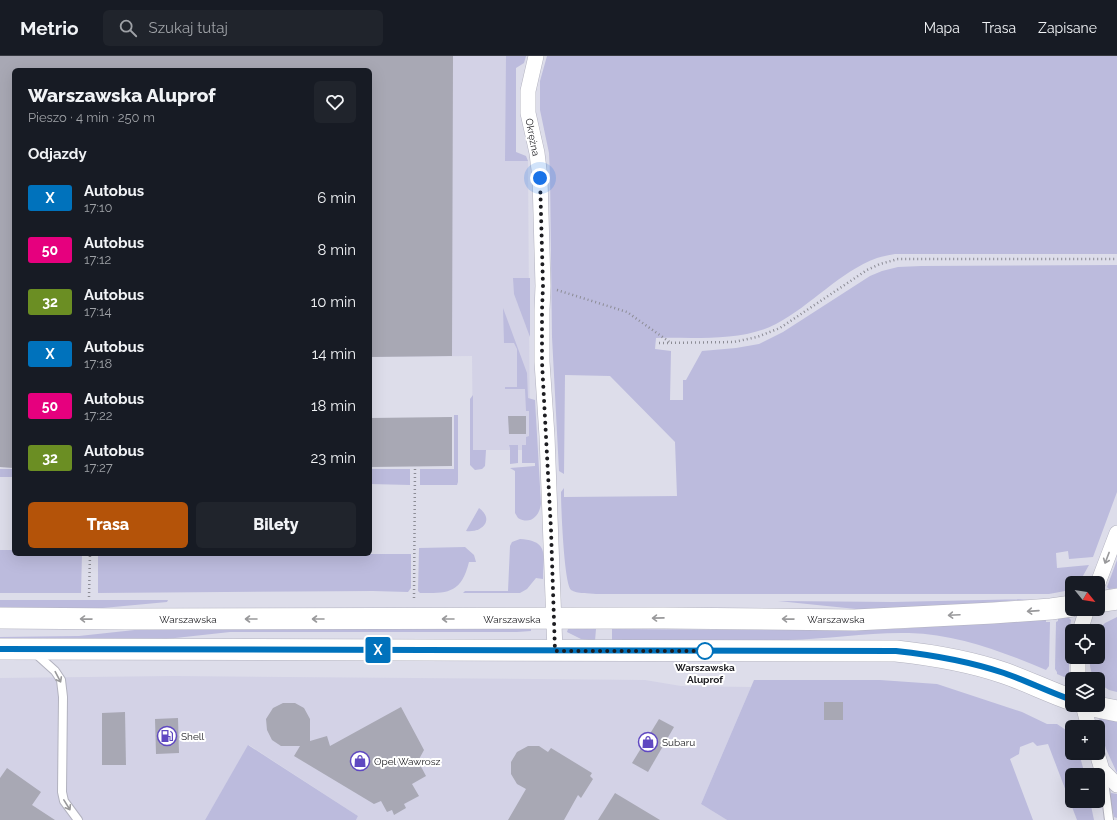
<!DOCTYPE html>
<html lang="pl">
<meta charset="utf-8">
<style>
:root{--surface:#171b24;--page:#20242c;--text:#f1f3f6;--muted:#9ea1a6;--line:#363941;--accent:#b45309}
body{margin:0;font-family:Raleway,sans-serif;background:var(--page);color:var(--text);height:100vh;display:flex;flex-direction:column;font-size:15px;white-space:nowrap}
*{box-sizing:border-box;margin:0}
p{font-size:13px;color:var(--muted)}
.icon{flex:none;width:22px;height:22px;fill:none;stroke:currentColor;stroke-width:2;stroke-linecap:round;stroke-linejoin:round}
.map{position:relative;flex:1;overflow:hidden}
.details{position:absolute;left:12px;top:12px;width:360px;height:488px;display:flex;flex-direction:column;background:var(--surface);border-radius:6px;box-shadow:0 4px 16px #0002}
.details>*{flex:none}
.badge{padding:0 8px;border-radius:3px;font-size:14px;line-height:26px}
.needle{width:26px;rotate:120deg}
.buttons{position:absolute;left:1065px;top:520px;display:grid;gap:8px}
.buttons a{display:grid;place-items:center;width:40px;height:40px;border-radius:6px;background:var(--surface);box-shadow:0 4px 16px #0002;font-size:20px}
.you{position:absolute;width:20px;height:20px;margin:-10px;border:3px solid #fff;border-radius:50%;background:#1a73e8;box-shadow:0 0 0 6px #1a73e833}
.map>.badge{position:absolute;translate:-50% -50%;box-shadow:0 0 0 2px #fff}
h2{padding:0 16px;font-size:15px;line-height:36px}
.round{display:grid;place-items:center;flex:none;width:42px;height:42px;border-radius:6px;background:var(--page)}
.summary{display:flex;align-items:center;justify-content:space-between;height:68px;padding:0 16px}
h1{font-size:19px;font-weight:800;line-height:30px}
.action{display:flex;gap:8px;margin-top:auto;padding:8px 16px}
.action a{flex:1;height:46px;border-radius:6px;background:var(--accent);color:#fff;font-size:16px;font-weight:800;line-height:46px;text-align:center}
.action a+a{background:var(--page);color:var(--text)}
ul{padding:0;list-style:none}
li{display:flex;align-items:center;gap:12px;height:52px;padding:0 16px}
li div{flex:1}
li b{display:block;font-size:15px}
li em{font-style:normal}
li .badge{min-width:44px;font-weight:700;text-align:center}
header{display:flex;align-items:center;gap:24px;box-sizing:border-box;height:56px;padding:0 20px;background:var(--surface);border-bottom:1px solid var(--line)}
header strong{font-size:19px}
nav{display:flex;gap:22px;margin-inline-start:auto;font-size:14px}
.search{width:280px;height:36px;background:var(--page);display:flex;align-items:center;gap:10px;box-sizing:border-box;padding:0 14px;border-radius:6px;color:var(--muted);font-size:15px}
.map>svg:first-child{display:block}
</style>
<header>
<strong>Metrio</strong>
<div class="search"><svg class="icon" aria-label="search" viewBox="0 0 24 24"><circle cx="10" cy="10" r="6"/><path d="M15 15l6 6"/></svg>Szukaj tutaj</div>
<nav><a>Mapa</a><a>Trasa</a><a>Zapisane</a></nav>
</header>
<div class="map">
<svg width="1117" height="764" viewBox="0 0 1117 764">
<rect width="100%" height="100%" fill="#ddddea"/>
<g fill="#d3d2e6">
<polygon points="0,0 516,0 516,105 528,105 530,394 473,394 472,300 370,301 370,14 14,14 14,412 0,411"/>
<polygon points="173,620 645,624 681,630 751,631 701,748 727,764 356,764 358,760 249,689 205,764 0,764 0,622"/>
</g>
<g fill="#bcbbdd">
<polygon points="506,0 526,0 524,7 516,12 516,96 526,100 528,105 505,105"/>
<path d="M547,0H1117V198H895C889,199 883,200 877,202C839,216 812,249 776,268C742,286 693,281 656,282L655,293L671,295L670,344H683V324H686L702,295L736,292L759,288L783,276L870,220L882,215L898,211L921,210L1117,209V436L1093,501L1069,503L1068,495L1056,497L1057,512L1089,509L1079,527H1072V532L1065,535L1049,538H596C589,537 577,538 571,534C564,528 561,450 561,436L564,432V441L677,440L675,386L610,320L565,319L564,418L559,415L552,281L550,119L549,97L540,54V25Z"/>
<polygon points="513,222 530,222 530,281 514,238"/>
<path d="M503,252L527,317L528,342L535,344L541,448C539,461 530,469 518,462L515,457V415L510,412L535,410V407H522V389H526V381L529,380V355H526L525,333H505V331H517V293L514,287H504Z"/>
<polygon points="473,339 473,394 486,394 485,410 482,413 475,414 470,409 470,343"/>
<polygon points="454,359 458,359 458,426 457,429 420,429 420,413 454,413"/>
<polygon points="509,389 518,389 518,407 510,408 510,392"/>
<rect x="0" y="413" width="14" height="8"/>
<polygon points="370,413 410,413 410,429 370,428"/>
<path d="M479,452C495,464 482,477 466,475Z"/>
<path d="M520,483C550,485 543,499 543,523L536,522L527,533L520,537H463L465,535H508L510,490L512,486Z"/>
<path d="M465,491L474,499L476,506H469C461,538 448,537 420,537L418,535L419,492Z"/>
<polygon points="0,494 14,494 14,498 82,498 81,537 0,537"/>
<polygon points="98,498 411,498 411,532 408,536 373,535 98,537"/>
<polygon points="1117,504 1117,532 1109,533 1107,531"/>
<polygon points="1030,543 919,553 856,553 778,545 893,546"/>
<polygon points="0,544 168,544 167,546 92,553 0,553"/>
<polygon points="1068,561 1071,564 1069,581 1069,617 1068,620 1064,621 1057,618 1057,616 1055,613 1056,566 1058,565 1058,562"/>
<path d="M1117,561V636L1109,634L1098,627V623H1094C1091,616 1089,609 1090,601H1098V575H1097L1105,567Z"/>
<path d="M1046,563V566H1050L1049,610L1046,614C1003,596 957,578 909,577C869,576 829,583 788,584C729,586 671,585 612,585V573L782,574L896,573Z"/>
<polygon points="153,572 531,572 531,575 517,576 230,576 157,584 0,585 0,581 79,580"/>
<polygon points="568,573 596,573 595,585 581,583 567,576"/>
<polygon points="754,624 880,624 937,628 1022,656 1047,668 1057,668 1066,674 1072,680 1072,697 1079,697 1085,719 1072,719 1072,745 1090,745 1094,764 1077,764 1048,688 1037,690 1033,686 1020,691 1019,698 1010,703 1033,764 727,764 701,748"/>
<polygon points="1100,662 1117,665 1117,717 1106,693 1098,666"/>
<polygon points="248,689 358,760 356,764 205,764"/>
<polygon points="1111,737 1117,738 1117,762 1114,761 1109,740"/>
</g>
<g fill="#a8a8b4">
<polygon points="0,0 453,0 452,300 370,301 370,14 14,14 14,412 0,411"/>
<polygon points="508,360 526,360 526,378 509,378"/>
<polygon points="452,361 452,410 370,411 370,362"/>
<rect x="824" y="646" width="19" height="18"/>
<polygon points="283,647 295,647 304,652 310,663 310,685 327,680 330,690 401,651 424,694 418,705 426,720 412,728 419,740 404,748 406,752 394,759 392,754 387,756 381,745 374,748 294,700 300,690 281,690 272,684 267,674 266,663 273,652"/>
<polygon points="125,656 126,709 102,709 102,657"/>
<polygon points="178,662 179,697 156,698 155,663"/>
<polygon points="659,663 674,671 648,716 632,707"/>
<polygon points="528,690 539,690 548,696 551,692 592,717 590,720 593,723 581,742 578,739 564,764 508,764 526,733 517,728 511,718 511,706 517,696"/>
<polygon points="7,712 41,736 32,749 55,764 0,764 0,722"/>
<polygon points="615,737 660,764 598,764"/>
</g>
<g fill="none" stroke-linecap="round" stroke-linejoin="round">
<g stroke="#b2b2bf" stroke-width="10">
<g id="service">
<polyline points="35,597 55,615 61,624 63,641 62,736 64,745 78,764"/>
<polyline points="1103,717 1109,764"/>
</g>
</g>
<g stroke="#b2b2bf" stroke-width="16">
<g id="minor">
<polyline points="536,0 528,35 528,57 537,97 540,122 543,230 542,254 542,306 547,380 555,595"/>
<polyline points="1098,527 1117,477"/>
<polyline points="1080,575 1087,553"/>
<polyline points="1078,601 1078,623"/>
<polyline points="1083,649 1089,671"/>
<polyline points="1097,697 1102,714 1117,729"/>
</g>
</g>
<g stroke="#b2b2bf" stroke-width="22">
<g id="secondary">
<polyline points="1098,546 1117,543"/>
<polyline points="0,562 125,563 664,562 855,564 993,557 1051,553 1072,550"/>
<path d="M0,593L896,595C933,599 969,605 1004,617C1027,625 1049,636 1072,644"/>
<polyline points="1087,649 1117,655"/>
</g>
</g>
<g stroke="#8c8c95" stroke-width="2.5" stroke-dasharray="1 3" stroke-linecap="butt">
<polyline points="557,234 627,256 671,287"/>
<polyline points="659,287 734,286 757,281 780,272 867,214 880,208 898,203 1117,203"/>
<polyline points="89,541 90,498"/>
<polyline points="414,542 415,411"/>
</g>
<use href="#service" stroke="#fff" stroke-width="8"/>
<use href="#minor" stroke="#fff" stroke-width="15"/>
<use href="#secondary" stroke="#fff" stroke-width="21"/>
</g>
<defs><path id="oneway-shaft" d="M-6 0H5M1.5-3L5.5 0L1.5 3" fill="none" stroke-width="1.6" stroke-linecap="round" stroke-linejoin="round"/></defs>
<g stroke="#99999b">
<use href="#oneway-shaft" transform="translate(1107 502) rotate(111)"/>
<use href="#oneway-shaft" transform="translate(1033 555) rotate(176)"/>
<use href="#oneway-shaft" transform="translate(954 559) rotate(177)"/>
<use href="#oneway-shaft" transform="translate(658 562) rotate(179)"/>
<use href="#oneway-shaft" transform="translate(86 563) rotate(-179)"/>
<use href="#oneway-shaft" transform="translate(251 563) rotate(180)"/>
<use href="#oneway-shaft" transform="translate(318 563) rotate(-180)"/>
<use href="#oneway-shaft" transform="translate(448 563) rotate(-180)"/>
<use href="#oneway-shaft" transform="translate(788 563) rotate(-179)"/>
<use href="#oneway-shaft" transform="translate(58 621) rotate(62)"/>
<use href="#oneway-shaft" transform="translate(67 749) rotate(58)"/>
</g>
<g fill="none" stroke-linecap="round" stroke-linejoin="round">
<g stroke="#fff" stroke-width="9">
<path id="line" d="M0,593L896,595C933,599 968,605 1004,617C1027,625 1049,636 1072,644"/>
</g>
<use href="#line" stroke="#0072bc" stroke-width="6"/>
<polyline stroke="#1c1c20" stroke-width="4" stroke-dasharray="0 7.2" points="540,122 543,230 542,254 542,306 551,474 555,595 713,595 705,595"/>
</g>
<defs>
<g id="fuel-ring" transform="scale(1)"><circle r="9.5" fill="#fff" stroke="#5f48c1" stroke-width="1.5"/><path d="M-5.5-6h7V0h2V4h1.3V-2.5L3-4.5l.8-.8L6-3V5H2.5V1h-1V6h-7ZM-4.2-4.7v3.2H.2V-4.7Z" fill="#5f48c1"/></g>
<g id="shop-ring" transform="scale(1)"><circle r="9.5" fill="#fff" stroke="#5f48c1" stroke-width="1.5"/><path d="M-5-2.5h2.3a2.7 3.5 0 0 1 5.4 0H5L5.5 6h-11ZM-1.5-2.5h3a1.5 2.3 0 0 0-3 0Z" fill="#5f48c1"/></g>
</defs>
<g fill-rule="evenodd">
<use href="#fuel-ring" x="167" y="680"/>
<use href="#shop-ring" x="648" y="686"/>
<use href="#shop-ring" x="360" y="705"/>
</g>
<circle fill="#fff" stroke="#0072bc" stroke-width="2" cx="705" cy="595" r="8"/>
<g text-anchor="middle" stroke-width="4" stroke-linejoin="round" paint-order="stroke">
<g font-size="10" fill="#1c1c20" stroke="#fff">
<text transform="translate(533 81) rotate(79)" y="4">Okrężna</text>
<text x="188" y="567">Warszawska</text>
<text x="512" y="567">Warszawska</text>
<text x="836" y="567">Warszawska</text>
</g>
<g font-size="10" font-weight="bold" fill="#1c1c20" stroke="#fff">
<text x="705" y="615">Warszawska<tspan x="705" dy="12">Aluprof</tspan></text>
</g>
<g font-size="10" fill="#1c1c20" stroke="#fff" text-anchor="start">
<text x="181" y="684">Shell</text>
<text x="662" y="690">Subaru</text>
<text x="374" y="709">Opel Wawrosz</text>
</g>
</g>
</svg>
<div class="buttons">
<a><svg class="needle" viewBox="-14 -14 28 28"><path d="M0-13l5 13h-10z" fill="#e53935"/><path d="M0 13l5-13h-10z" fill="#9ea1a6"/></svg></a>
<a><svg class="icon" aria-label="locate" viewBox="0 0 24 24"><circle cx="12" cy="12" r="6"/><path d="M12 2v4M12 18v4M2 12h4M18 12h4"/></svg></a>
<a><svg class="icon" aria-label="layers" viewBox="0 0 24 24"><path d="M12 4l9 5-9 5-9-5zM3 14l9 5 9-5"/></svg></a>
<a>+</a>
<a>−</a>
</div>
<div class="you" style="left:540px;top:122px"></div>
<b class="badge" style="left:378px;top:594px;background:#0072bc;color:#fff">X</b>
<section class="details">
<div class="summary"><div><h1>Warszawska Aluprof</h1><p>Pieszo · 4 min · 250 m</p></div><a class="round"><svg class="icon" aria-label="heart" viewBox="0 0 24 24"><path d="M12 20l-8-8c-3-5 5-10 8-4 3-6 11-1 8 4z"/></svg></a></div>
<h2>Odjazdy</h2>
<ul>
<li><span class="badge" style="background:#0072bc;color:#fff">X</span><div><b>Autobus</b><p>17:10</p></div><em>6 min</em></li>
<li><span class="badge" style="background:#e6007e;color:#fff">50</span><div><b>Autobus</b><p>17:12</p></div><em>8 min</em></li>
<li><span class="badge" style="background:#6b8e23;color:#fff">32</span><div><b>Autobus</b><p>17:14</p></div><em>10 min</em></li>
<li><span class="badge" style="background:#0072bc;color:#fff">X</span><div><b>Autobus</b><p>17:18</p></div><em>14 min</em></li>
<li><span class="badge" style="background:#e6007e;color:#fff">50</span><div><b>Autobus</b><p>17:22</p></div><em>18 min</em></li>
<li><span class="badge" style="background:#6b8e23;color:#fff">32</span><div><b>Autobus</b><p>17:27</p></div><em>23 min</em></li>
</ul>
<div class="action"><a>Trasa</a><a>Bilety</a></div>
</section>
</div>
